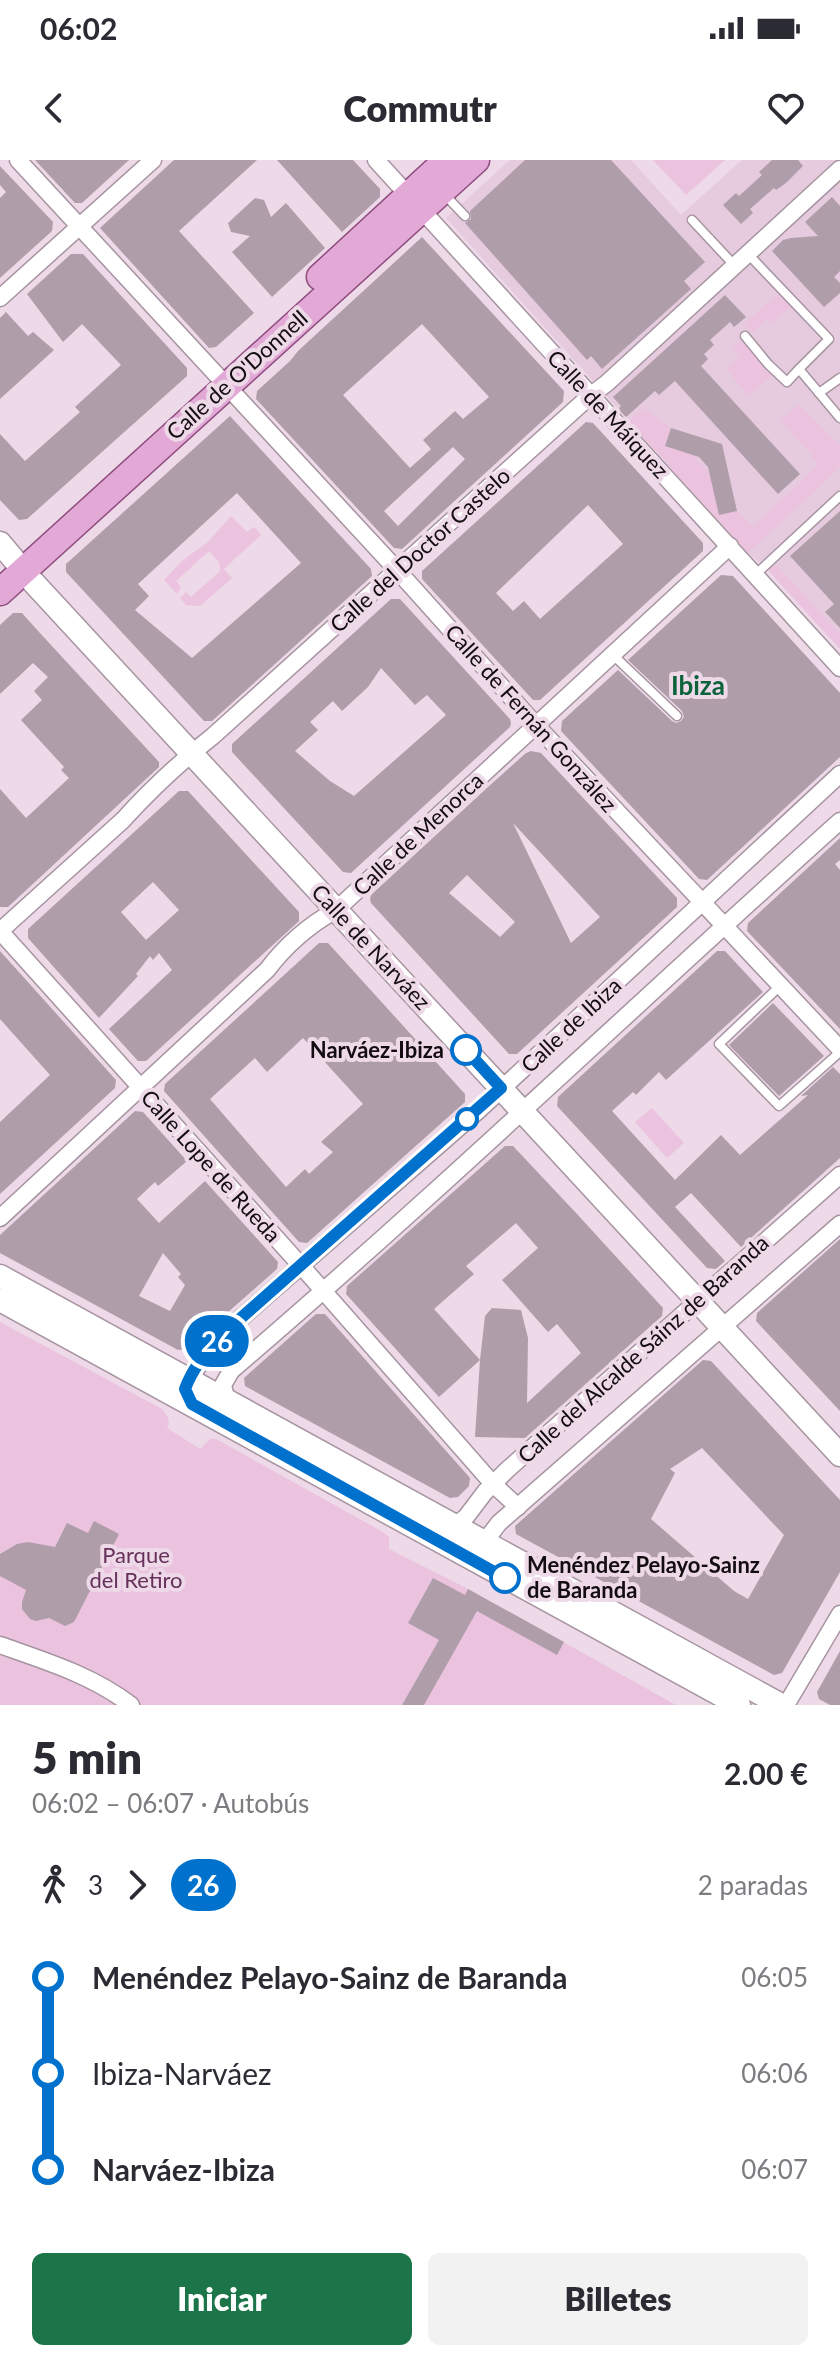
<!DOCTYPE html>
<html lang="es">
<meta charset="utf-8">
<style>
:root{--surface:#fff;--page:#f2f2f3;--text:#2b2b33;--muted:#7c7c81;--accent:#1b7549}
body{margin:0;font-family:Lato,sans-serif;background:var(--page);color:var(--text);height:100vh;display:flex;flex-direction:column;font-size:30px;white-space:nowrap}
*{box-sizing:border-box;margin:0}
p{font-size:26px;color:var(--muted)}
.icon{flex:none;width:44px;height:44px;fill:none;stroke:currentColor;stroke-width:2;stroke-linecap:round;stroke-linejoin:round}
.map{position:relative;height:1545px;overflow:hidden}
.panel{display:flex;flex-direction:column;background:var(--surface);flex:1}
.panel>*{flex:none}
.badge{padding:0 16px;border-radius:26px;font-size:28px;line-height:52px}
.map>.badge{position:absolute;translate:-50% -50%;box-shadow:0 0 0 4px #fff}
.legs{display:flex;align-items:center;gap:12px;height:88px;padding:0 32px;font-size:26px}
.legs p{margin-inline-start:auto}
.summary{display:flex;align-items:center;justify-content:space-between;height:136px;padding:0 32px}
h1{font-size:44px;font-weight:800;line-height:60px}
.action{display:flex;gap:16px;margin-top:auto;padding:16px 32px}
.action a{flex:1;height:92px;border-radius:12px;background:var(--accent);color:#fff;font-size:32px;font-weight:800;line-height:92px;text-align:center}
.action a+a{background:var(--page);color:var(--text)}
ul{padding:0 32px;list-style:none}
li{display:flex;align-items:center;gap:28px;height:96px;font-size:30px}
li i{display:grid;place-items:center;width:12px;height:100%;margin:0 10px;background:currentColor}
li i::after{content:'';width:20px;height:20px;margin:-10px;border:6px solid;border-radius:50%;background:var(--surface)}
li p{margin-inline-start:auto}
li:first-child i{background:linear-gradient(#0000 50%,currentColor 0)}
li:last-child i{background:linear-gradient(currentColor 50%,#0000 0)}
.status{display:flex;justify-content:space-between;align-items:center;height:56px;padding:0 40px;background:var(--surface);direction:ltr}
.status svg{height:22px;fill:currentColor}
header{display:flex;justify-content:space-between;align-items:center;height:104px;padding:0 32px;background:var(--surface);font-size:36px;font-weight:800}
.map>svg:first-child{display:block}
</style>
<div class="status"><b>06:02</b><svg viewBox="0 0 49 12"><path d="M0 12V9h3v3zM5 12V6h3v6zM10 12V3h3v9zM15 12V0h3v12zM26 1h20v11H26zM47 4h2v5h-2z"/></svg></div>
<header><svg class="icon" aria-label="back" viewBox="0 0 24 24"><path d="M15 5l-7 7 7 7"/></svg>Commutr<svg class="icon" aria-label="heart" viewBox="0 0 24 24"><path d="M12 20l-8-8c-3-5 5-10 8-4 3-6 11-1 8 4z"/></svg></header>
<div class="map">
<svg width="840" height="1545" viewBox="0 0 840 1545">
<rect width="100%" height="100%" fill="#edd9e7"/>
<polygon fill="#e5cbdd" points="510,0 631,0 681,55 742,0 840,0 840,489 766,408 748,393 446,58"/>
<g fill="#ebc3df">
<polygon points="653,0 725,0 686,35"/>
<polygon points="779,133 791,146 772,164 766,159 752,173 743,164"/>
<polygon points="743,178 774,214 749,235 726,209 740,196 732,188"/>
<polygon points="799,245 840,284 840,308 748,393 628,261 644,248 671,268 665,285 691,294 710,314 719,354 737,351 753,366 819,304 780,260"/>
<polygon points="231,356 247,372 254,367 261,375 224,409 232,418 200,446 186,445 180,438 186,432 191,437 220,411 219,402 209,391 176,421 181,427 177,434 164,420 183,400 208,382"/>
<polygon points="778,406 840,474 840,489 766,408"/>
<polygon points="652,948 684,983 667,998 635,962"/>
<path d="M0,1162L162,1249C168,1256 171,1260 167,1268L200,1289L210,1279H216L383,1372L389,1377V1389L468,1429L676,1545H0Z"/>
</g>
<g fill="#af9daa" fill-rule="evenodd">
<polygon points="35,0 129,0 82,43 75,43"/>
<polygon points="174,0 257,0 179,71 254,153 216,187 209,188 100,68"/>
<polygon points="277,0 353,0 380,29 380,37 342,72"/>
<polygon points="525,0 611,0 705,102 684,121 691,129 602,209 591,196 587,200 465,63 471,59 470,51"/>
<polygon points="772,0 798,0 803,6 786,23 776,30 774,28 750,49 753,53 741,64 723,45 736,33 739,36 762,15 759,12"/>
<polygon points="0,6 53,62 52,71 0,118 0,38 6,32 0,25"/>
<polygon points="832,37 840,46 840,111 834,117 840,123 840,133 824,147 772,91 783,80 791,78 818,76 805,62"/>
<polygon points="255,38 264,40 271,57 286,43 325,88 272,137 232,92 250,76 231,72 228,63"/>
<path d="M422,77L564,231L563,242L402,389L394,388L256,239L257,231L290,201L298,191ZM422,164L489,237L463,259L455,251L423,280L431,289L410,308L343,235ZM453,287L465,299L398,366L384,351Z"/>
<polygon points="71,94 83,94 187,208 187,216 27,359 19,360 0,340 0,274 25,301 80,252 75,247 121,205 82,164 63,182 27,134"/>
<polygon points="725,135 746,157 734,167 730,162 710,180 714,185 704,194 708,199 701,206 800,314 778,334 675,221 659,235 655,231 626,257 618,249 621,246 613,237"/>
<polygon points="6,152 28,176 33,172 54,190 0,239 0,158"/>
<path d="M230,256L371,409L372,416L212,561H204L66,412V404ZM237,333L301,403L192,498L135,450L149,436L138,424Z"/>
<path d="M586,262L593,263L703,383V391L540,540H533L422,419V411ZM588,345L623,384L540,459L524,441L513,451L496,433Z"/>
<polygon points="671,268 722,284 737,351 719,355 708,307 699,297 665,286"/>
<polygon points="840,351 840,468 825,452 834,444 790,396"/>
<polygon points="721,415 733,416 840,533 840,597 707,720 699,719 561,571 562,561 618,510 672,561 676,563 681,561 684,557 682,551 628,500"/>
<path d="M391,439H400L510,559L511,563L510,567L351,713L343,712L232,592V584ZM381,508L415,545L427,535L446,555L354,636L330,621L295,591L318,570L310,562L333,541L342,551L368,527Z"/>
<polygon points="13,453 22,453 39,472 159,602 159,607 8,747 0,747 0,629 26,658 69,618 61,610 64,607 21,560 42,540 34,531 48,517 33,503 0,534 0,465"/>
<path d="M531,591L541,593L571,625L677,738V747L517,894H509L371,743L370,739L371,735L488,627L526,593ZM513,663L600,757L571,783ZM467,715L515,762L500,777L449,733Z"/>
<path d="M179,631H188L299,752V761L146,901H138L109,869L172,810L159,793L153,800L150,796L136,814L138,816L99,858L28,778V769ZM153,722L179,750L146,780L121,752Z"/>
<polygon points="840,678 840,700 835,704 840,710 840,869 747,771 748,763"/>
<path d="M319,783H328L465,934V942L307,1083L299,1082L164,931L165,924ZM303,878L363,944L321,982L333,992L309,1014L305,1009L286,1027L210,939L255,898L267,912Z"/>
<polygon points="0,791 116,920 115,928 0,1034 0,962 50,915 0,859"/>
<polygon points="717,791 725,791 763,832 666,920 659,912 636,935 633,932 612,951 675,1020 721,975 740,995 808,935 801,936 833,907 840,914 840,998 741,1087 691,1033 675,1047 725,1101 716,1109 707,1108 557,946 558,937"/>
<polygon points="773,843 824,896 779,936 729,885"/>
<path d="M135,951L143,952L187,1001L158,1026L155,1022L137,1039L159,1063L205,1021L278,1102L277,1109L186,1189L178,1190L0,1093V1075ZM163,1093L181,1114L178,1117L185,1125L170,1151L139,1136Z"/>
<path d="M505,986H513L577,1054L663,1148L662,1156L525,1278L475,1277L480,1200L439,1237L346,1134L347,1126ZM516,1063L538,1088L502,1120L548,1172L557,1164L581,1193L527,1243L528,1178L521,1150L492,1148L485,1156L480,1200L434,1149L474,1114L466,1106Z"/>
<polygon points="840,1079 840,1251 756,1161 757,1153"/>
<polygon points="316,1154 325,1154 470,1318 469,1326 458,1337 450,1338 245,1226 244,1218"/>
<path d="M703,1200L711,1201L840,1340V1412L782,1513L774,1515L516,1374L515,1366ZM702,1288L784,1375L748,1439L734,1431L651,1359L675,1313L670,1309Z"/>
<polygon points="94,1361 119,1374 74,1462 65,1466 49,1458 36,1461 30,1459 22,1449 22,1442 26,1430 0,1416 0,1394 17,1384 28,1382 55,1387 67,1363 88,1373"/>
<polygon points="433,1418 465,1435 468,1429 564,1482 557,1495 477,1451 424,1545 402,1545 439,1480 408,1463"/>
<polygon points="840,1491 840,1545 830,1545 819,1539 817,1532"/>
</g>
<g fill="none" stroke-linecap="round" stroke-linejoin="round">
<g stroke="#a694a1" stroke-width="11">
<g id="lane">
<polyline points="445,35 465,56"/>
<polyline points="692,60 735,106"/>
<polyline points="748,94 829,179 799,209"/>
<polyline points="745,176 768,204 787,222 799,209 840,258"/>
<polyline points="819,233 840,218"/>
<polyline points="755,415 840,336"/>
<polyline points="612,494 677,556"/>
<polyline points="780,826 719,884 779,946 840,892"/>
</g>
</g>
<g stroke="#a694a1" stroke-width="19">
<g id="street">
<polyline points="18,0 397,410 535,564 840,889"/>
<polyline points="376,0 840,508"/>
<polyline points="0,138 153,0"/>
<path d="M0,771L123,660C151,629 180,602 213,576L591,235L607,223L840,9"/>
<polyline points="0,771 312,1118 493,1324 518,1347"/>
<path d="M0,1058L267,810C286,785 309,765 336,750L730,386"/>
<polyline points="186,1227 207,1191 224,1173 480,949 840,614"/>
<path d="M226,1238L223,1225L231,1211C439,1033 636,844 840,661"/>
<polyline points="450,1363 460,1362 466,1357 485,1332 507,1310 840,1015"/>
<polyline points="476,1386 485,1381 499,1363 840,1064"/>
<path d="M0,1485C45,1501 92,1515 131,1545"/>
<polyline points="786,1545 840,1454"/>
</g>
</g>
<g stroke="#a694a1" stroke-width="25">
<g id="secondary">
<polyline points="0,383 33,422 840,1295"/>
<polyline points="0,1116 781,1545"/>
<polyline points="0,1140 739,1545"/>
</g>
</g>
<g stroke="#8e4c7f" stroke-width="29">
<g id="primary">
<polyline points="320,117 447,0"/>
<polyline points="0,432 476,0"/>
</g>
</g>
<use href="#lane" stroke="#fff" stroke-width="8"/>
<use href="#street" stroke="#fff" stroke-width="16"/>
<use href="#secondary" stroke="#fff" stroke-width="22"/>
<use href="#primary" stroke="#e3a9d6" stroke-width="26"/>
</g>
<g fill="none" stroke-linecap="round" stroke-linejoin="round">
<g stroke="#fff" stroke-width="18">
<path id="line-1" d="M466,890L501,928L224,1173C208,1189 193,1207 185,1229L192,1244L505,1418"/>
</g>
<use href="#line-1" stroke="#0072ce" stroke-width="12"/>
</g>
<g fill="#fff" stroke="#0072ce" stroke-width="4">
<circle cx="466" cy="890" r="14"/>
<circle cx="467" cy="959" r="10"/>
<circle cx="505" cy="1418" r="14"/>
</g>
<g text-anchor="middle" stroke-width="8" stroke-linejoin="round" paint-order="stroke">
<g font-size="22" fill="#130c11" stroke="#edd9e7">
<text transform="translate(237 215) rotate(-42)" y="8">Calle de O'Donnell</text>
<text transform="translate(608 254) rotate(47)" y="8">Calle de Máiquez</text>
<text transform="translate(420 390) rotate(-42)" y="8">Calle del Doctor Castelo</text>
<text transform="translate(531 558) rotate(48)" y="8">Calle de Fernán González</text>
<text transform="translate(418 674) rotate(-43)" y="8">Calle de Menorca</text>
<text transform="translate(371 787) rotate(47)" y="8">Calle de Narváez</text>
<text transform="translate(571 865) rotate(-43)" y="8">Calle de Ibiza</text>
<text transform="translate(211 1006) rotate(48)" y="8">Calle Lope de Rueda</text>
<text transform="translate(643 1189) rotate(-42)" y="8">Calle del Alcalde Sáinz de Baranda</text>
</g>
<g font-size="22" font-weight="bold" fill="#130c11" stroke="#edd9e7" text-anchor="end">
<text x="444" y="898">Narváez-Ibiza</text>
<text x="527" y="1413" text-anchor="start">Menéndez Pelayo-Sainz<tspan x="527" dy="25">de Baranda</tspan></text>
</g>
<g font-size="22" fill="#66315a" stroke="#edd9e7">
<text x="136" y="1403">Parque<tspan x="136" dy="25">del Retiro</tspan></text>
</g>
<g font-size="26" font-weight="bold" fill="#0c623b" stroke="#edd9e7">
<text x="698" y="535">Ibiza</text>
</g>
</g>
</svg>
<b class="badge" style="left:217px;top:1181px;background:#0072ce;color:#fff">26</b>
</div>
<section class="panel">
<div class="summary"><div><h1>5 min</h1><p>06:02 – 06:07 · Autobús</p></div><b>2.00 €</b></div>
<div class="legs"><svg class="icon" aria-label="walk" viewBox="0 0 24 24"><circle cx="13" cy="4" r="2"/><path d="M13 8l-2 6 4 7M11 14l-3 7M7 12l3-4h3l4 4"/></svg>3<svg class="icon" aria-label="forward" viewBox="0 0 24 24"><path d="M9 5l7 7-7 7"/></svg><b class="badge" style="background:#0072ce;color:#fff">26</b><p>2 paradas</p></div>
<ul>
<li><i style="color:#0072ce"></i><b>Menéndez Pelayo-Sainz de Baranda</b><p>06:05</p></li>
<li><i style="color:#0072ce"></i><span>Ibiza-Narváez</span><p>06:06</p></li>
<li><i style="color:#0072ce"></i><b>Narváez-Ibiza</b><p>06:07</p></li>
</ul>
<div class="action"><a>Iniciar</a><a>Billetes</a></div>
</section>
